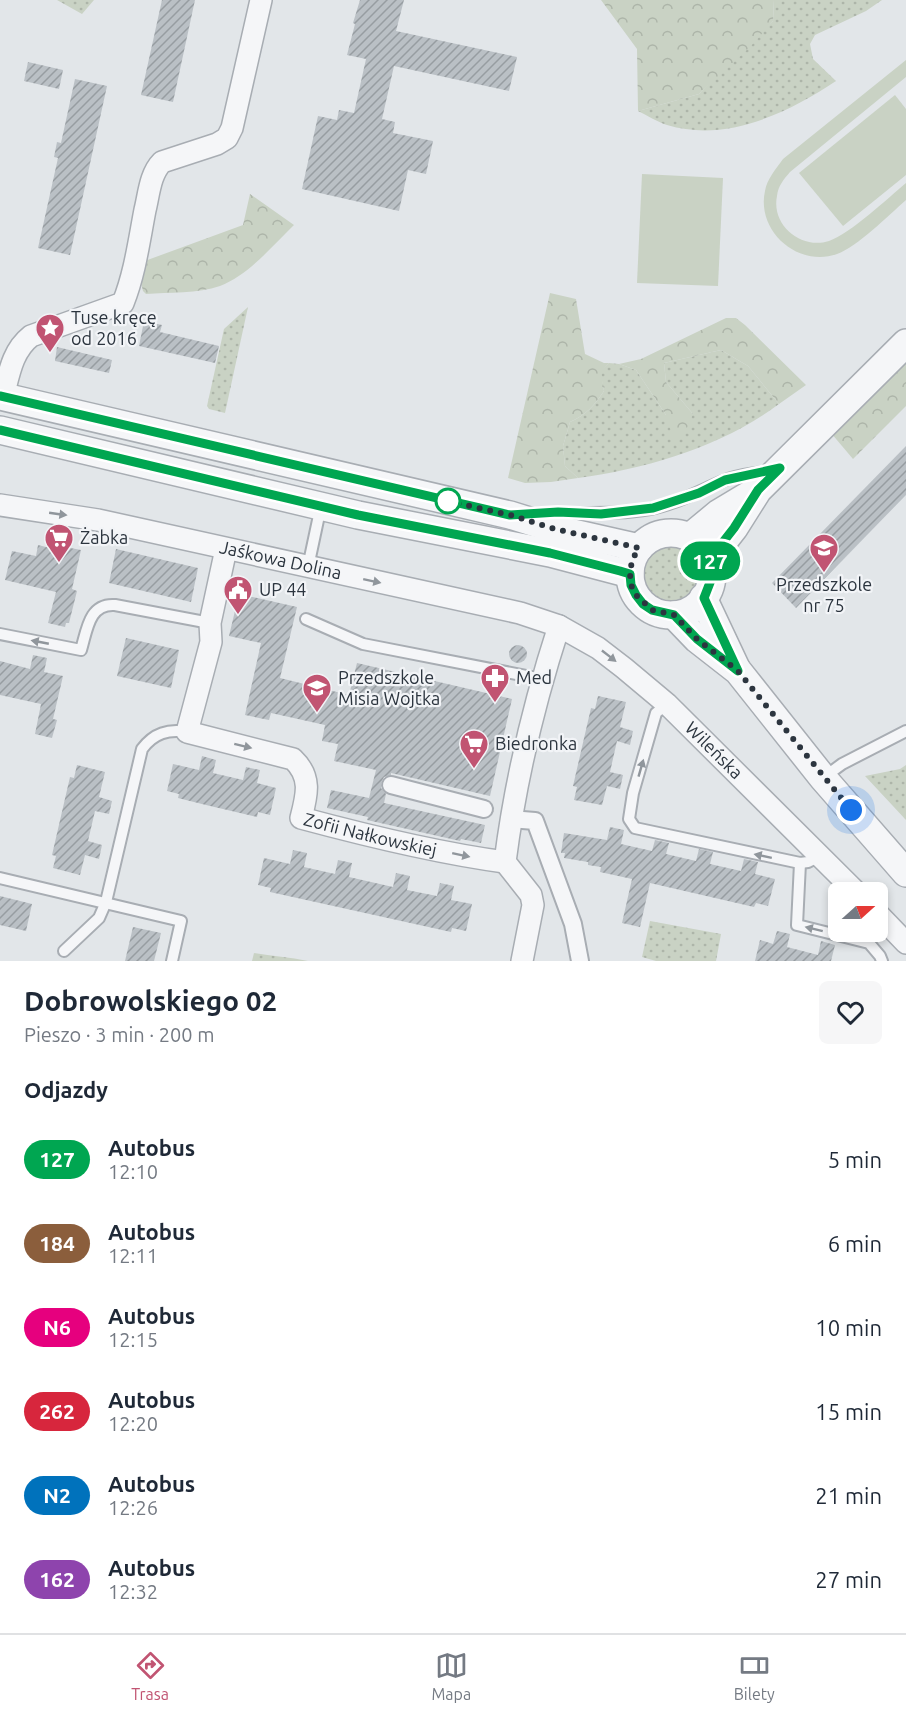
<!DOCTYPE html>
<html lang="pl">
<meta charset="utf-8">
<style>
:root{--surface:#fff;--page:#f6f6f7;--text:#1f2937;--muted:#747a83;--line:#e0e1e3;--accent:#c15472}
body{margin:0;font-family:Ubuntu,sans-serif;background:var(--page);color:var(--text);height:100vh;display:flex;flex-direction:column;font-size:22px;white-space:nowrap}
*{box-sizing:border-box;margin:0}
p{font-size:20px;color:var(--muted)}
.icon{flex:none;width:33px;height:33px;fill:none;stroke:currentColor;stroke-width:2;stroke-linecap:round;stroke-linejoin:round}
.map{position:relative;height:961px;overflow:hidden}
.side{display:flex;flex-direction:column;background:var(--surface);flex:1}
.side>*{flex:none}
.badge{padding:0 12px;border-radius:20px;font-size:21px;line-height:39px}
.needle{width:39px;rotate:69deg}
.buttons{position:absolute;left:828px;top:882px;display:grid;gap:12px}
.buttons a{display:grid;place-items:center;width:60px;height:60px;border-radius:9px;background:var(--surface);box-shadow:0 3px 9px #0003;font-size:30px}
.you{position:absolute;width:30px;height:30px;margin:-15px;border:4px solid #fff;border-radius:50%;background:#1a73e8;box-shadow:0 0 0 9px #1a73e833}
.map>.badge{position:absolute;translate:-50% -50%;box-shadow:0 0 0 3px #fff}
h2{padding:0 24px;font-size:22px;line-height:54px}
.round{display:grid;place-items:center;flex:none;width:63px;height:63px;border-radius:9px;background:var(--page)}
.summary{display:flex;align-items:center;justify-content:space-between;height:102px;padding:0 24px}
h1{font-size:28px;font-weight:700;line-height:45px}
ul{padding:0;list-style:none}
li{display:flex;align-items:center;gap:18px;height:84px;padding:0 24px}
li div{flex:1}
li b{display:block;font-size:22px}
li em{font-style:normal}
li .badge{min-width:66px;font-weight:700;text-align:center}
.tabs{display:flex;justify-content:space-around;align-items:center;height:84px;border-top:2px solid var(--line);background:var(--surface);font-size:16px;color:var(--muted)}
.tabs a{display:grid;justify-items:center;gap:3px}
.tabs .active{color:var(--accent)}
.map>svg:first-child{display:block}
</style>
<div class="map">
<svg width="906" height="961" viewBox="0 0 906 961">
<defs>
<pattern id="green-dots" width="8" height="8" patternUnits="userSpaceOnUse" patternTransform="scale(1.5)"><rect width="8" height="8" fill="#c9d2c4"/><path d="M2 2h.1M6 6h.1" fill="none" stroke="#adb5a9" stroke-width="1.8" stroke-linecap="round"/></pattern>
<pattern id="forest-crowns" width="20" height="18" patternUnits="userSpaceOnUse" patternTransform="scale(1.5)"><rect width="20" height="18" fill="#c9d2c4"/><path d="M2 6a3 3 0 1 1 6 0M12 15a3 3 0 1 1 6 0" fill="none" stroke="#adb5a9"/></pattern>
<pattern id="building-hatch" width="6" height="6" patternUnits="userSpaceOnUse" patternTransform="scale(1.5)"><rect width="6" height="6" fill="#bac0c5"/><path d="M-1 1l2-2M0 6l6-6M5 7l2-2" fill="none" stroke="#979da1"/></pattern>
</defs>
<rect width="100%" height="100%" fill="#e2e6e9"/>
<g fill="url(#green-dots)">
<polygon points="57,0 94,0 82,14"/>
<path d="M774,0H882L866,11L815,35L810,44L813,59L836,81C788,113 726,143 667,125C657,122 647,115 638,111L699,94L773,21Z"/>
<polygon points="248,307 225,413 209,409 207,406 224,329"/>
<path d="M721,350L748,366L779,404C721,447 649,468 578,478L565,466L563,446L570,422C586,415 594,406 604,391L600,371L609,363L619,364L636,370L666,415L693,414L666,382L664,363Z"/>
<circle cx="670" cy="573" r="31"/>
<polygon points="906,765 906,820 865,776 900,769"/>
<polygon points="650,921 721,934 716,961 656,961 642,957"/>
<path d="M254,953C272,956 290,957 308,961H252Z"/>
</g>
<g fill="url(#forest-crowns)">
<polygon points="601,0 774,0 773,21 750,47 699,94 638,111 637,49"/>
<path d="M250,194L294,225C272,246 249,275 220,286C198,294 169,292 146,294L143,291L141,283L138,282L142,262L243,225Z"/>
<path d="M550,293L576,299L585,354L604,363H609L601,371L604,391C594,406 586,415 570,422L563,446L565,466L578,478L551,482L525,483L508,478Z"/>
<polygon points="726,318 736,318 745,325 806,385 779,404 748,366 721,350 664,363 666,382 693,414 684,435 674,441 666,415 636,370 619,364 641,359"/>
<polygon points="906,360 906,406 853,459 831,433"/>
</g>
<g fill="#c9d2c4">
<path d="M906,60V77L790,172C784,179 778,186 777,196C771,225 801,250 829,241C850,234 888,198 906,183V200C889,215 857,247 837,254C798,268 756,231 765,191C767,179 776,169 783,159Z"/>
<polygon points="895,95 906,109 906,175 843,226 799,173"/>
<polygon points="642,174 723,178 718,286 637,283"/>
</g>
<g fill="url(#building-hatch)">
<polygon points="162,0 195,0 173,102 141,95"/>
<polygon points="360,0 404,0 396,31 517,57 509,91 394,66 382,119 395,122 393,133 433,141 426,174 408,170 399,211 302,189 318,116 337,120 339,110 354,113 366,59 347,55 355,24 353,23"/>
<polygon points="28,62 63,70 59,89 24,81"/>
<polygon points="75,79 107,86 70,255 38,248 58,158 54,157 57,142 61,143"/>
<polygon points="144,321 162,325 160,332 219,346 215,363 139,346"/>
<polygon points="57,347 112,360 109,373 55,361"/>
<polygon points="906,446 906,495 796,608 772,583"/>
<polygon points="38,545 54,549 55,545 81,550 72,589 77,591 69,623 66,623 65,627 48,623 56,592 5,580 12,551 36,556"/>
<polygon points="116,549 198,568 191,602 109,583"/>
<polygon points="239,594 297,607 280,678 349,695 357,663 512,699 490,796 391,773 391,775 384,777 381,783 381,788 386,794 384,803 485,825 481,843 461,839 460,841 367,820 368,817 327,808 331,790 369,798 376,770 334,761 338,744 322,741 325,725 271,713 269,720 245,715 261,643 229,636"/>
<polygon points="126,638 179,650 171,688 117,676"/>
<circle cx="518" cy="654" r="9"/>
<polygon points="33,655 47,658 44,672 63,676 53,719 57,720 52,738 35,734 41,704 0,695 0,661 30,669"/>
<polygon points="598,696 626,702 620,727 633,731 630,745 617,741 610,772 623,775 620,789 607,786 602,805 574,800 577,787 573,786 591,708 595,709"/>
<polygon points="202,756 216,760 213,773 243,780 246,767 260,770 257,783 276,788 270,815 258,812 257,817 206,805 178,798 179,794 167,791 173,764 199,770"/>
<polygon points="77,765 105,772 99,797 112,801 109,814 95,811 88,841 102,845 99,859 85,855 80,875 53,868 56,856 52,855 70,777 74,778"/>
<polygon points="610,827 624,830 621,844 652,851 655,840 669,843 666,854 696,861 699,849 713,852 710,864 741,871 744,859 758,862 755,874 775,879 768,906 756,903 754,907 650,883 640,927 622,923 632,879 600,872 601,867 588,865 588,862 564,858 565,853 561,853 564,833 607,840"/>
<polygon points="293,850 307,853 304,867 335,874 338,860 352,863 349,877 393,887 396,873 410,876 407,890 437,896 440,883 454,886 451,900 472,904 466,931 452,928 451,932 270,892 271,888 258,885 264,858 290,864"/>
<polygon points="0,896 32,904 26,931 0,925"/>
<polygon points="133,927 161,933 154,961 125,961"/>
<polygon points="777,931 790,934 787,947 818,955 821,941 835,945 831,961 755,961 760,940 773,944"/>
</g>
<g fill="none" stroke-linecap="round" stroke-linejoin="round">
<g stroke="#a8adb3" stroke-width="14">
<g id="service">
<path d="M535,514C574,511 612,516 650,509C676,504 699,491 723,481C736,475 753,474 768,471"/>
<polyline points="308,567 321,506"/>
<polyline points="306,619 363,644 542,679"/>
<path d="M0,634L81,650C87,630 89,603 115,605L210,623"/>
<polyline points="667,704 656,713 633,793 629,819 635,828 800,863 808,862 820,856"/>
<polyline points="823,778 842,764 906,731"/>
<polyline points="800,863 797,925 869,943 880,956 882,961"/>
<polyline points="0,878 181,921 172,961"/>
<path d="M64,951L99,918L106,902L142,749C154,733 168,729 187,732"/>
</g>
</g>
<g stroke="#a8adb3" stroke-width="20">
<g id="pedestrian">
<polyline points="391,785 484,809"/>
<polyline points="510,819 535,821 573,924 580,961"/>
</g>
</g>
<g stroke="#a8adb3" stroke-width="24">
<g id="minor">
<path d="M3,397C9,374 12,351 31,336L123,303C135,273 139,241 145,210C149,194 150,174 162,162L217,144L227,138L232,128L261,0"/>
<path id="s1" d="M0,505L98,520L520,613L559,626L598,648L624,668L667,704L856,892"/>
<path id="s2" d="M226,549L210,623L211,642L187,732L293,759C312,777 307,795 301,818C368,836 437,853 505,862"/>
<polyline points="878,914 906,943"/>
<path d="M522,961L533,905L531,895L505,862C515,783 534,703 559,626"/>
</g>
</g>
<g stroke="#a8adb3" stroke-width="30">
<g id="tertiary">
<polyline points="0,396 510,515 555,529 639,548"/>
<polyline points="0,430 358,515 550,553 630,574"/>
<circle cx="671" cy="574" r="41"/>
<polyline points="690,537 719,513 754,492"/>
<polyline points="709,560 734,528 758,490 906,343"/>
<polyline points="703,598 736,668"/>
<polyline points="674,615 697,639 738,671 823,778 906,873"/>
</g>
</g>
<use href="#service" stroke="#f5f6f8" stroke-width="10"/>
<use href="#pedestrian" stroke="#f5f6f8" stroke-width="16"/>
<use href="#minor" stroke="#f5f6f8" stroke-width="21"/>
<use href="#tertiary" stroke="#f5f6f8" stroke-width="27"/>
</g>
<defs><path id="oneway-solid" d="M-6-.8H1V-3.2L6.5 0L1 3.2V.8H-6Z" transform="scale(1.5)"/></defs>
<g fill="#90969c">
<use href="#oneway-solid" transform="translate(58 514) rotate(8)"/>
<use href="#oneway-solid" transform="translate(372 581) rotate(12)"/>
<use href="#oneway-solid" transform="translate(40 642) rotate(-169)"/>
<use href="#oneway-solid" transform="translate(609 656) rotate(38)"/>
<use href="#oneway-solid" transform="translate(243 746) rotate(14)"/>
<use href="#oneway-solid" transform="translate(641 768) rotate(-74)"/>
<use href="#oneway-solid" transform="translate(461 855) rotate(12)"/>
<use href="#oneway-solid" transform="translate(763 856) rotate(-168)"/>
<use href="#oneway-solid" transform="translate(814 929) rotate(-166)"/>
</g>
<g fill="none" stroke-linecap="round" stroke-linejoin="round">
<g stroke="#fff" stroke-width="14">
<polyline id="line" points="0,396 510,515 558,512 601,514 653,508 699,493 725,480 780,468 758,490 734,528 709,560 711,580 704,598 738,671 697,639 674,615 652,610 643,604 636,595 631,585 630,574 620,571 550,553 358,515 0,430"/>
</g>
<use href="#line" stroke="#00a651" stroke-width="9"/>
<polyline stroke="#2c353f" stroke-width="6" stroke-dasharray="0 10.8" points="448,501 510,515 555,529 639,548 632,560 630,574 631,585 636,595 652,610 674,615 697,639 738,671 851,810"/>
</g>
<defs>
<g id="sight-pin" transform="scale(1.5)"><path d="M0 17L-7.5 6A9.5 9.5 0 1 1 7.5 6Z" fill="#c15472" stroke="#f2f4f7"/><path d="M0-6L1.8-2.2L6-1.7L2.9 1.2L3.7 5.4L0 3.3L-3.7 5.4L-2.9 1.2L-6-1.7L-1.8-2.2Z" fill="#fff"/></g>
<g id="supermarket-pin" transform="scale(1.5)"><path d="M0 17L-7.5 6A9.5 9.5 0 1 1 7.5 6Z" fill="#c15472" stroke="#f2f4f7"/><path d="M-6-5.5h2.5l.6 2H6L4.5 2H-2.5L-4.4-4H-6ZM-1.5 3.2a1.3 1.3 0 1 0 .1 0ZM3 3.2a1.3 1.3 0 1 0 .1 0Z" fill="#fff"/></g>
<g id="school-pin" transform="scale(1.5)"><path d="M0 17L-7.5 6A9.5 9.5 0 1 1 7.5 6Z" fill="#c15472" stroke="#f2f4f7"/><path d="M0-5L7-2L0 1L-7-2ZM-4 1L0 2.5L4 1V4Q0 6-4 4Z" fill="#fff"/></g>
<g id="civic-pin" transform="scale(1.5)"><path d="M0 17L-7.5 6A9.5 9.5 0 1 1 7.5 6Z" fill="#c15472" stroke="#f2f4f7"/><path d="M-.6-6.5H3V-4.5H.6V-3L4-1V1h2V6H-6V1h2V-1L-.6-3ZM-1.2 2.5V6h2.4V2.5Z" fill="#fff"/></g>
<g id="pharmacy-pin" transform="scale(1.5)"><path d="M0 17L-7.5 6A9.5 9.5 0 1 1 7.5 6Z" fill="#c15472" stroke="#f2f4f7"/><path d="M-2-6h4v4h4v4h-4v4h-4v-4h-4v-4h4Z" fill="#fff"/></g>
</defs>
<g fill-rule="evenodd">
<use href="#sight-pin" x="50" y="328"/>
<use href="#supermarket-pin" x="59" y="538"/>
<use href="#school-pin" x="824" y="548"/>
<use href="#civic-pin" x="238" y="590"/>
<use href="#pharmacy-pin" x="495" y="678"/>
<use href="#school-pin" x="317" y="688"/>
<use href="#supermarket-pin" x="474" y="744"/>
</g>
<circle fill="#fff" stroke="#00a651" stroke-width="3" cx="448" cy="501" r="12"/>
<g text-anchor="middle" stroke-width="4.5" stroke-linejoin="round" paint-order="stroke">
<g font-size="18" fill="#2c353f" stroke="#f2f4f7" text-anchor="start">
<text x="71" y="324">Tuse kręcę<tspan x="71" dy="21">od 2016</tspan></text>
<text x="80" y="544">Żabka</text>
<text x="824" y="591" text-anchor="middle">Przedszkole<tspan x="824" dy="21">nr 75</tspan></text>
<text x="259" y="596">UP 44</text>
<text x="338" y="684">Przedszkole<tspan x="338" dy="21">Misia Wojtka</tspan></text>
<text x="516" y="684">Med</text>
<text x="495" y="750">Biedronka</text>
</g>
<g font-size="18" fill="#2c353f" stroke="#f2f4f7">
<text dy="6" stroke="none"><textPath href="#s1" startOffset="286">Jaśkowa Dolina</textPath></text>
<text dy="6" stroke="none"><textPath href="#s1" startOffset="772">Wileńska</textPath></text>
<text dy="6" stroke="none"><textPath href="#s2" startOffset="432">Zofii Nałkowskiej</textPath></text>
</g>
</g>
</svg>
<div class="buttons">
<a><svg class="needle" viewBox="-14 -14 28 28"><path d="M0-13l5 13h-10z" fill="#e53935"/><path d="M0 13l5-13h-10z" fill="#747a83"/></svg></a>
</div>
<div class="you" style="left:851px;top:810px"></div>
<b class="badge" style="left:710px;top:561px;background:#00a651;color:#fff">127</b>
</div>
<section class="side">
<div class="summary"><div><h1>Dobrowolskiego 02</h1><p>Pieszo · 3 min · 200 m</p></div><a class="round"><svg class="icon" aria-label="heart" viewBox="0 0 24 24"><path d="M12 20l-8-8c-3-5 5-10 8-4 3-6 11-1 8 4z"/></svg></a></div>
<h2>Odjazdy</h2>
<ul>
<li><span class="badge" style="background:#00a651;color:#fff">127</span><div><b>Autobus</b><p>12:10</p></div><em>5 min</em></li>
<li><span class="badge" style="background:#8b5e3c;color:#fff">184</span><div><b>Autobus</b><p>12:11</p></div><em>6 min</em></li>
<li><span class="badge" style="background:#e6007e;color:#fff">N6</span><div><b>Autobus</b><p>12:15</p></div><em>10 min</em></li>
<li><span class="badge" style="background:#d7263d;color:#fff">262</span><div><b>Autobus</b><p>12:20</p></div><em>15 min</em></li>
<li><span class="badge" style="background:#0072bc;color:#fff">N2</span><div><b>Autobus</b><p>12:26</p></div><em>21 min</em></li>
<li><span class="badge" style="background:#8e44ad;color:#fff">162</span><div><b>Autobus</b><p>12:32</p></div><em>27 min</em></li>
</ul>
</section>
<nav class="tabs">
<a class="active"><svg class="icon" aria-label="directions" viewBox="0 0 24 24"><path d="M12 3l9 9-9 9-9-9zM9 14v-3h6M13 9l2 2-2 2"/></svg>Trasa</a>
<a><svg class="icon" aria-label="map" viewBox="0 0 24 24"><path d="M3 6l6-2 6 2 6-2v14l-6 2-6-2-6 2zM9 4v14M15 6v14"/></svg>Mapa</a>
<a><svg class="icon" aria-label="tickets" viewBox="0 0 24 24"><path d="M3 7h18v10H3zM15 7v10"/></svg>Bilety</a>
</nav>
